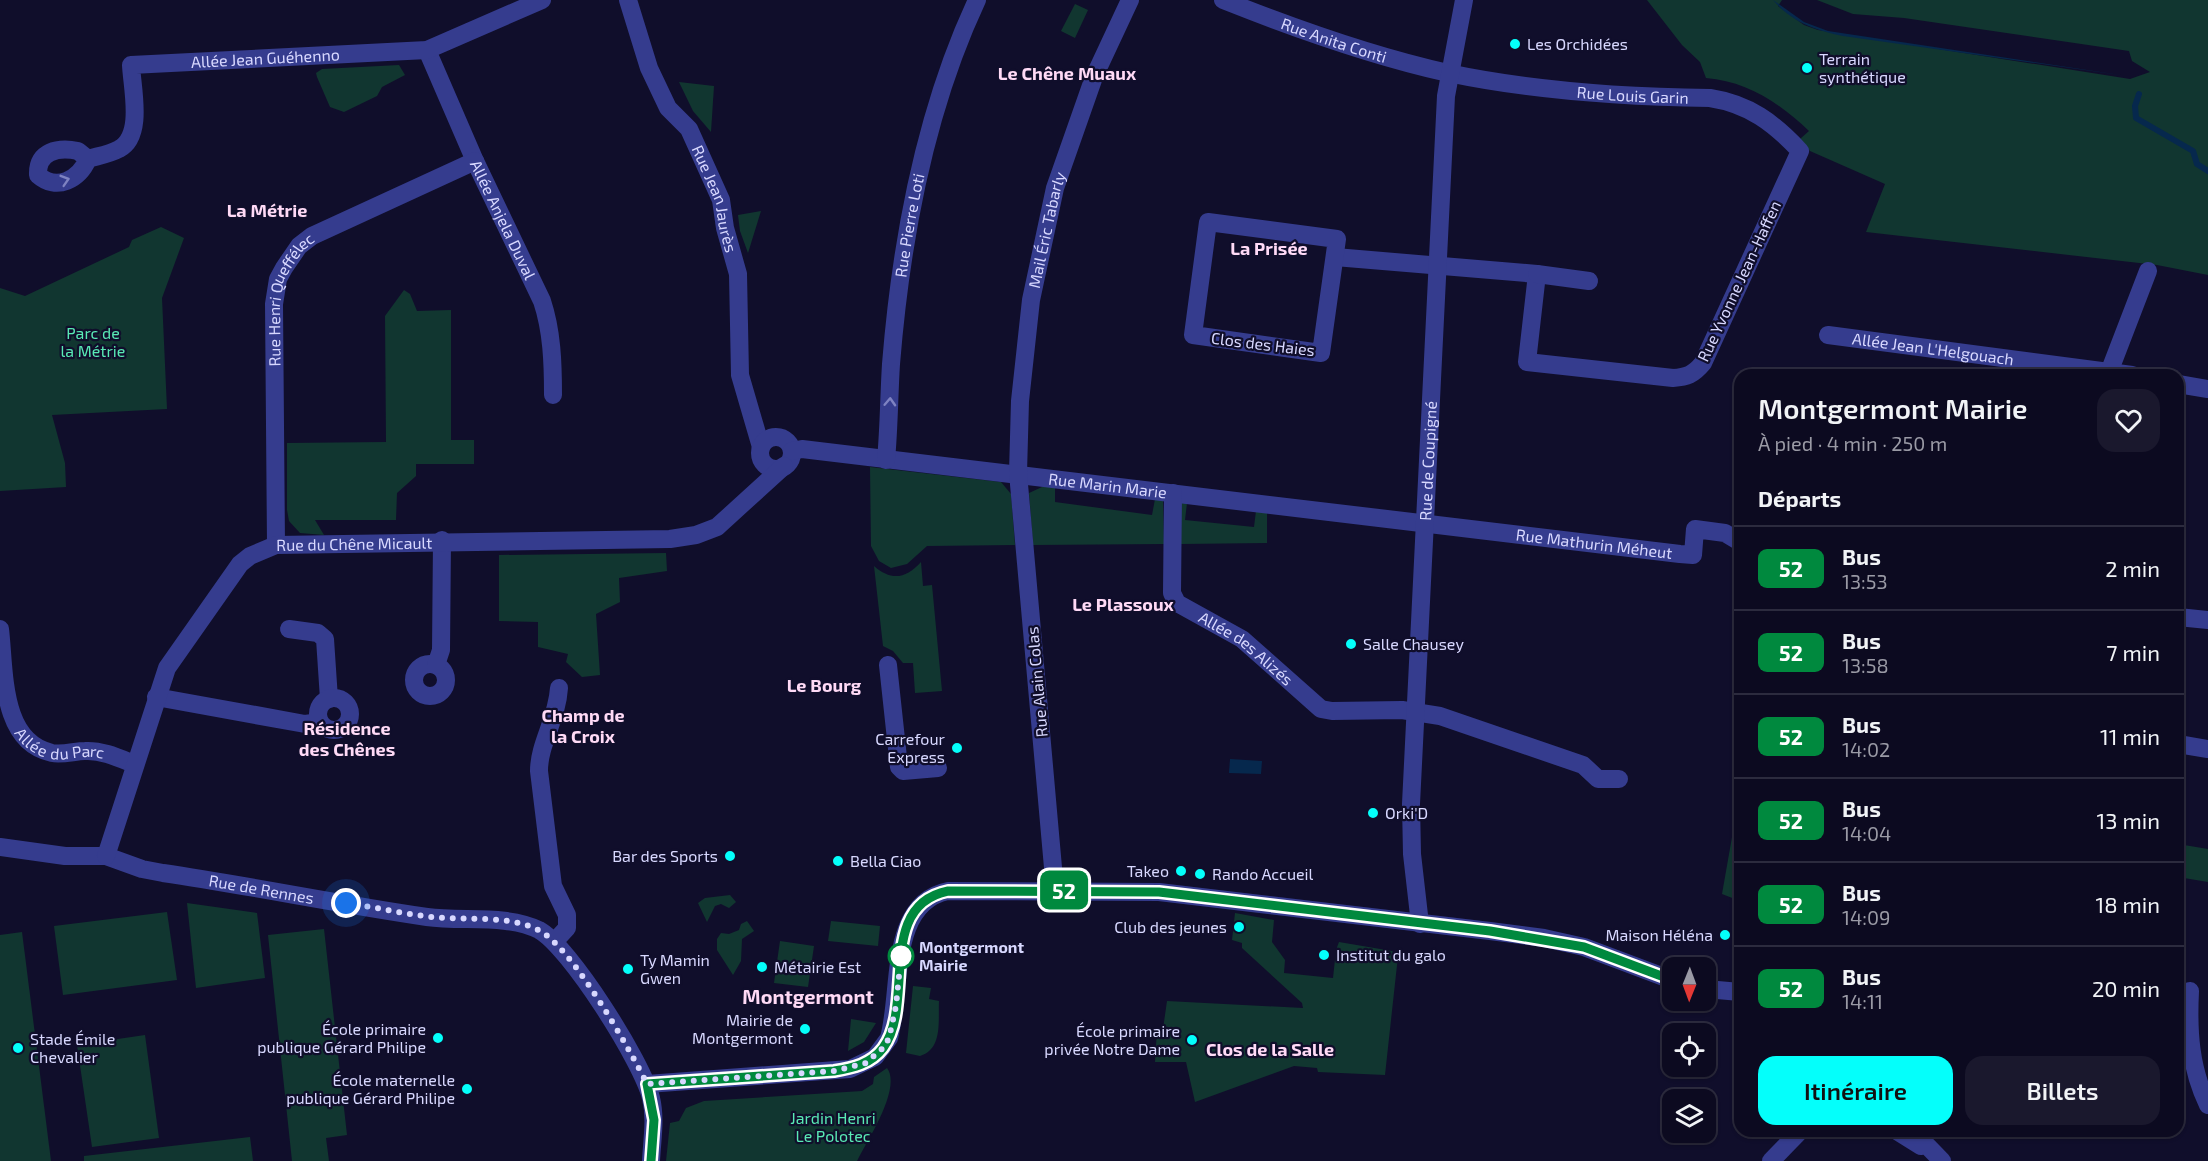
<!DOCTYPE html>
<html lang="fr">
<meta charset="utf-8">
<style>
:root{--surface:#0c0a20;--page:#1a182d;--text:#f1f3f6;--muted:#9a9aa5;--line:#2c2b3e;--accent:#04fffb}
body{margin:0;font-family:"Exo 2",sans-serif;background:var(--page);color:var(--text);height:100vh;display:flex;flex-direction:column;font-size:22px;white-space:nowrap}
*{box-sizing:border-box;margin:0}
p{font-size:20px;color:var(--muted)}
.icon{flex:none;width:33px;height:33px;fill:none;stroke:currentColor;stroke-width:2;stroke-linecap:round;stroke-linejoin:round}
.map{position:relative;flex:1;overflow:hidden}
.side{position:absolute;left:1734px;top:369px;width:450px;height:768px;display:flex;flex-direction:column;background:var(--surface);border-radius:18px;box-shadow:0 2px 4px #0004,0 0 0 2px var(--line)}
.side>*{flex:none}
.badge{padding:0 12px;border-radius:9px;font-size:21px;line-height:39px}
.needle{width:39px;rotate:181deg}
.tools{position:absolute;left:1662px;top:957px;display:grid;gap:12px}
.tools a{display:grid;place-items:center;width:54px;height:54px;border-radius:12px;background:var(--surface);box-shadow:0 2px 4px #0004,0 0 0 2px var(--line);font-size:30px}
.you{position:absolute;width:30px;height:30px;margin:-15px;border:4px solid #fff;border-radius:50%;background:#1a73e8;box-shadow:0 0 0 9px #1a73e833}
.map>.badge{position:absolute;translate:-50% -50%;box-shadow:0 0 0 3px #fff}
h2{padding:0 24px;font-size:22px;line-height:54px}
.round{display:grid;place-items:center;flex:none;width:63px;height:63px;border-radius:18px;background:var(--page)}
.overview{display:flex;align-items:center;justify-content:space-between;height:102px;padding:0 24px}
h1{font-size:28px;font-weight:600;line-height:45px}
.cta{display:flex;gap:12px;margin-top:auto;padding:12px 24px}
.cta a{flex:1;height:69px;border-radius:18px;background:var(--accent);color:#111;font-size:24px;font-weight:600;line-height:69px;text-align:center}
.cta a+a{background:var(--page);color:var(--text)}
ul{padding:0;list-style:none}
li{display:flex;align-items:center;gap:18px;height:84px;padding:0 24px;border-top:2px solid var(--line)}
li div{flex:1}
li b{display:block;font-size:22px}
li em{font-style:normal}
li .badge{min-width:66px;font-weight:700;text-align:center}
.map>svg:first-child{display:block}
</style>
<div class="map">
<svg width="2208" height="1161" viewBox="0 0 2208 1161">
<rect width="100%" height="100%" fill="#100e2b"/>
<g fill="#113630">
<path d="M1647,0H1782L1778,6L1804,25L1818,30L2130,79L2150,72L2132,61L2129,51L1904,18L1853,14L1817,0H2208V275L2157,265L1866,232L1885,184L1810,151L1800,139L1809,131C1780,103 1746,81 1706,78L1700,62L1682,45Z"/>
<polygon points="1075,4 1088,10 1075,38 1061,31"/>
<polygon points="399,65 405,75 382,87 377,96 344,112 330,107 317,77 316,73 322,69"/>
<polygon points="679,82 714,86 711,132 693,111"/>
<polygon points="761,211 748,253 740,231 738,215"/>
<polygon points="161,227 184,238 162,298 167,409 52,415 65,463 66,487 0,491 0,288 25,296 129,247 132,240"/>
<polygon points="404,290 410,294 417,311 451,310 451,440 474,440 474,464 416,464 416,476 397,493 396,520 315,520 324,535 300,533 289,521 287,510 287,443 386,442 385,316"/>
<polygon points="870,467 1001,482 1011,494 1015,545 927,546 907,564 891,568 879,561 871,546"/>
<polygon points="1042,487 1055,487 1055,502 1152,515 1155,499 1163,500 1164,544 1033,545 1029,493"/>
<polygon points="1180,503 1187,503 1185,520 1254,527 1256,511 1267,513 1267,543 1181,544"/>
<polygon points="666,553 667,571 619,578 620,602 596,614 600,675 582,677 566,662 568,654 538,647 538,622 499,621 499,555"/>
<path d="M921,562L923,586L932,585L942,691L915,693L913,663H903L893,651L883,646L874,566C891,581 906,579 921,562Z"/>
<polygon points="1735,820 1740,821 1740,901 1722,894"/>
<polygon points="2178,844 2208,849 2208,882 2178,877"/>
<polygon points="730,895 736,902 729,908 721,904 715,906 707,922 698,903 705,898"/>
<polygon points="187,903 257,913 265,978 196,988"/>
<polygon points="167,912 177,980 63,995 54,926"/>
<polygon points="1235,913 1274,920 1272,942 1285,960 1284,973 1333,978 1336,950 1339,942 1392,951 1398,956 1385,1075 1318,1072 1317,1068 1294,1066 1195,1102 1186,1062 1155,1062 1157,1029 1163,1029 1167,1001 1303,1008 1302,1003 1242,948 1242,943 1232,940"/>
<polygon points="747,921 754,931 742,939 741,961 733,975 717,950 717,939 721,933 729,934 739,930 741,924"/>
<polygon points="831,921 880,926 878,946 828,941"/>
<polygon points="324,929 347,1135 326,1138 329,1161 292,1161 268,935"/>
<polygon points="22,932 51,1161 0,1161 0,935"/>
<polygon points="780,941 814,946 808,987 774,983"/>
<path d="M913,986L931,988L929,999L939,1001C938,1021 943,1049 920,1056L906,1053Z"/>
<polygon points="851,1019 876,1023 864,1042 848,1051"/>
<polygon points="145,1035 159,1138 92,1147 77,1045"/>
<path d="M887,1068C902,1088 867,1141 857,1161H666L670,1123L679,1121L686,1108L704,1101L862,1091L873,1084L874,1077Z"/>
<polygon points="250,1137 253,1161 84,1161 84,1156"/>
</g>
<g fill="#06284d">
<path d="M1773,0L1804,22L1828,31L2127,76L1843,36C1815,30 1792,22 1773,0Z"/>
<polygon points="1230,759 1262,761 1261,774 1229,773"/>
</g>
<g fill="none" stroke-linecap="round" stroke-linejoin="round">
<polyline stroke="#06284d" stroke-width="6" points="2139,94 2135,106 2136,118 2193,151 2197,164 2208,171"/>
<g stroke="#353c8e" stroke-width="18">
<path id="s1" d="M628,0L649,68L668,108L689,129L721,200L725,228L738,274L740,375L761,447"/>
<path id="s2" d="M1223,0C1296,29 1371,56 1448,73C1534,91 1623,97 1710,98C1749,104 1774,123 1800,151L1703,363C1693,375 1687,377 1673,378L1527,362L1537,274L1335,257"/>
<path id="s3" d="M427,50L475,161L542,301C552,331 553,363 553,395"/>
<path id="s4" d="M88,159L78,151C58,147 37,151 38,175C57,192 79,179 88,159C98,156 110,154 119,149C144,136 132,88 131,65L427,50L542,0"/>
<polygon points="1208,222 1337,239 1321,353 1193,335"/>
<polyline points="1537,274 1589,281"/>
<path id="s5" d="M1828,335L2132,375"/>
<polyline points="2108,375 2148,271"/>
<polyline points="2178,384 2208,389"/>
<circle cx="776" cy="453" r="16"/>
<path id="s6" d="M792,451L802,449L1680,554L1693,555L1695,529L1725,533L1740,542"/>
<path id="s7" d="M886,460C889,428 889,396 891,364C901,240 924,113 977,0"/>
<path id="s8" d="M1173,493L1172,593L1177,603L1242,639L1321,709L1332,711L1402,710L1440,716L1583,765L1598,779H1619"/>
<path id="s9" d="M276,545L274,304L278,279L284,268L299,246L312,236L475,161"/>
<polyline points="2178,617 2208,620"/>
<path id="s10" d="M0,629C5,670 0,742 52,753C63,755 75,751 85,751C102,750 119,758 134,764"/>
<polyline points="289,629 318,633 325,639 329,699"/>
<circle cx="430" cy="680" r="16"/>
<polyline points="436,665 441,650 442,540"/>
<polyline points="888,665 899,767 903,771 938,768"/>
<polyline points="156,697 305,724 320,722"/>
<circle cx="334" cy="714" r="16"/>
<polyline points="2178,744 2208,749"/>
<path id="s11" d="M0,847L65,856H106L142,869L163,873C251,886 338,904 427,917C463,922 506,914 539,930C569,946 643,1063 651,1098C656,1119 652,1140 651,1161"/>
<path id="s12" d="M106,856L167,668L240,564L250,556L276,545L670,539L696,535L717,527L784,466"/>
<path id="s13" d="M1055,890L1018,473L1020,401L1031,300L1055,188L1094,77L1130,0"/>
<path id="s14" d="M1420,924L1412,854L1411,804L1446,96L1464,0"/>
<path d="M555,941L567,928V915L553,886L539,771C539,743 557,720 559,688"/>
<polyline points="1706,989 1740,992"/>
<path d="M2190,991C2188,1031 2190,1068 2208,1105"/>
<path d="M647,1084L850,1069L875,1057L889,1038C902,991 888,903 948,891L1159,892L1490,931L1544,938L1584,947L1672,980"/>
<polyline points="1897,1131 1921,1146"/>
<polyline points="1913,1131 1942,1161"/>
<polyline points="1771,1161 1800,1131"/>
</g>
</g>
<defs><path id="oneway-chevron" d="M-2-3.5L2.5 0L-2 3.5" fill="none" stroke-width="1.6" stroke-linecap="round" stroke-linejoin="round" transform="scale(1.5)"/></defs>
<g stroke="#7e82c1">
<use href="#oneway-chevron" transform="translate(65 180) rotate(-17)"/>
<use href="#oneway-chevron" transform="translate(890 402) rotate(-87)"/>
</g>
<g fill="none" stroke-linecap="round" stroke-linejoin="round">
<g stroke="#fff" stroke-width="14">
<path id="line" d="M651,1161L654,1120L647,1084L834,1071C853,1068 871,1064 883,1048C916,1004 875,906 948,891L1159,892L1490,931L1584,947L1672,980"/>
</g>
<use href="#line" stroke="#00893e" stroke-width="9"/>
<path stroke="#d8d8ff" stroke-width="6" stroke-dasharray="0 10.8" d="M346,903C375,907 403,914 432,917C466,921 510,914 540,931C573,949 629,1048 647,1084L834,1071L866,1063L884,1047L889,1038L896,1006L901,956"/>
</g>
<g fill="#04fffb" stroke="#100e2b" stroke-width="2">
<circle cx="1515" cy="44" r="6"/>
<circle cx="1807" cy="68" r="6"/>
<circle cx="1351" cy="644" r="6"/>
<circle cx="957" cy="748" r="6"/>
<circle cx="1373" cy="813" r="6"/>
<circle cx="730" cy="856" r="6"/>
<circle cx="838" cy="861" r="6"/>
<circle cx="1181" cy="871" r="6"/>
<circle cx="1200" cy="874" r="6"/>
<circle cx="1239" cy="927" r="6"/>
<circle cx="1725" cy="935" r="6"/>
<circle cx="1324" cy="955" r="6"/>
<circle cx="762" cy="967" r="6"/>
<circle cx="628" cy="969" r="6"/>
<circle cx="805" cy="1029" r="6"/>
<circle cx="438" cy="1038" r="6"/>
<circle cx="1192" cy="1040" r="6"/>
<circle cx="18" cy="1048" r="6"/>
<circle cx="467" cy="1089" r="6"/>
</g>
<circle fill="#fff" stroke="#00893e" stroke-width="3" cx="901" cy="956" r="12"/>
<g text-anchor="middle" stroke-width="4.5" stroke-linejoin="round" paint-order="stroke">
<g font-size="16" fill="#d8d8ff" stroke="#100e2b">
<text dy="6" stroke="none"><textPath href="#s2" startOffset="118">Rue Anita Conti</textPath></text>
<text dy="6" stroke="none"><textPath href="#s4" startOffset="387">Allée Jean Guéhenno</textPath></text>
<text dy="6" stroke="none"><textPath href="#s2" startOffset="423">Rue Louis Garin</textPath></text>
<text dy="6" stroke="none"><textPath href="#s1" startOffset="220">Rue Jean Jaurès</textPath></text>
<text dy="6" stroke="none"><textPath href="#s3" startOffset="186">Allée Anjela Duval</textPath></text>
<text dy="6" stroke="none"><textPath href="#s7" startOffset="236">Rue Pierre Loti</textPath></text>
<text dy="6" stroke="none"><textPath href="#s13" startOffset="664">Mail Éric Tabarly</textPath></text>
<text transform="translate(1739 281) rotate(-65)" y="6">Rue Yvonne Jean-Haffen</text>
<text dy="6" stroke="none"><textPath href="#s9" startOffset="250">Rue Henri Queffélec</textPath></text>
<text transform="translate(1263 344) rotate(7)" y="6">Clos des Haies</text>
<text dy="6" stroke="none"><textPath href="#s5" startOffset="106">Allée Jean L'Helgouach</textPath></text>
<text dy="6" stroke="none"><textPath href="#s14" startOffset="464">Rue de Coupigné</textPath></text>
<text dy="6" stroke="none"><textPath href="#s6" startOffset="318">Rue Marin Marie</textPath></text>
<text dy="6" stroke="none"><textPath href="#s12" startOffset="444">Rue du Chêne Micault</textPath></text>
<text dy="6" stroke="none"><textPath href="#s6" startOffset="808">Rue Mathurin Méheut</textPath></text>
<text dy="6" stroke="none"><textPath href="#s8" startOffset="194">Allée des Alizés</textPath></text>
<text transform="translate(1037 682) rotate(-95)" y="6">Rue Alain Colas</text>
<text dy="6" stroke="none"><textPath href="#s10" startOffset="150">Allée du Parc</textPath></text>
<text dy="6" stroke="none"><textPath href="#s11" startOffset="266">Rue de Rennes</textPath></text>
</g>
<g font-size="16" fill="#d8d8ff" stroke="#100e2b" text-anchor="start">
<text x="1527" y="50">Les Orchidées</text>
<text x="1819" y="65">Terrain<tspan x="1819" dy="18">synthétique</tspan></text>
<text x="1363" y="650">Salle Chausey</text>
<text x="945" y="745" text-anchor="end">Carrefour<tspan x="945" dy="18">Express</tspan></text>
<text x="1385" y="819">Orki'D</text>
<text x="718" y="862" text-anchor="end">Bar des Sports</text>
<text x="850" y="867">Bella Ciao</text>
<text x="1169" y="877" text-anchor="end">Takeo</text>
<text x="1212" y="880">Rando Accueil</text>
<text x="1227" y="933" text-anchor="end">Club des jeunes</text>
<text x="1713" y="941" text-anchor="end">Maison Héléna</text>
<text x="1336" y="961">Institut du galo</text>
<text x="640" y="966">Ty Mamin<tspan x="640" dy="18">Gwen</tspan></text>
<text x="774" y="973">Métairie Est</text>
<text x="793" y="1026" text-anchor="end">Mairie de<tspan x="793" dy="18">Montgermont</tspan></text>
<text x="426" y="1035" text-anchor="end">École primaire<tspan x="426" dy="18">publique Gérard Philipe</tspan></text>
<text x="1180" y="1037" text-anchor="end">École primaire<tspan x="1180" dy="18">privée Notre Dame</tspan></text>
<text x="30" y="1045">Stade Émile<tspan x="30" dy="18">Chevalier</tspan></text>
<text x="455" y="1086" text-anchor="end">École maternelle<tspan x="455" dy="18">publique Gérard Philipe</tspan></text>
</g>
<g font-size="16" fill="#59eab5" stroke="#100e2b">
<text x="93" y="339">Parc de<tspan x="93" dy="18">la Métrie</tspan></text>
<text x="833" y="1124">Jardin Henri<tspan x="833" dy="18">Le Polotec</tspan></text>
</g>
<g font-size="16" font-weight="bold" fill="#d8d8ff" stroke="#100e2b" text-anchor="start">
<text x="919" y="953">Montgermont<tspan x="919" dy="18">Mairie</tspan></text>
</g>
<g font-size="18" font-weight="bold" fill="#ffdaf6" stroke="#100e2b">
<text x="1067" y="80">Le Chêne Muaux</text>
<text x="267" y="217">La Métrie</text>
<text x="1269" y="255">La Prisée</text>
<text x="1123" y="611">Le Plassoux</text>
<text x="824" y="692">Le Bourg</text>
<text x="583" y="722">Champ de<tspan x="583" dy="21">la Croix</tspan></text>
<text x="347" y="735">Résidence<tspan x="347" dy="21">des Chênes</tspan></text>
<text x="1270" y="1056">Clos de la Salle</text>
</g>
<g font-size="20" font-weight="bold" fill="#ffdaf6" stroke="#100e2b">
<text x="808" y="1004">Montgermont</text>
</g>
</g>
</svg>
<div class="tools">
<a><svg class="needle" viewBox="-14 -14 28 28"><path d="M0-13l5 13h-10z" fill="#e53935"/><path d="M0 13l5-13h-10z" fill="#9a9aa5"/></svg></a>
<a><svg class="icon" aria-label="locate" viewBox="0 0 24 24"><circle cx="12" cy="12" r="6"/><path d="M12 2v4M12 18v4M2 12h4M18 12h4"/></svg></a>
<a><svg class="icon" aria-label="layers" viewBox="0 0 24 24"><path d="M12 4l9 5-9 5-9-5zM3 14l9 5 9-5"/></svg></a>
</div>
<div class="you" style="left:346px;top:903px"></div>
<b class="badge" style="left:1064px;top:890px;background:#00893e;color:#fff">52</b>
<section class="side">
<div class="overview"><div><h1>Montgermont Mairie</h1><p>À pied · 4 min · 250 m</p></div><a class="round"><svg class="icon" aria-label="heart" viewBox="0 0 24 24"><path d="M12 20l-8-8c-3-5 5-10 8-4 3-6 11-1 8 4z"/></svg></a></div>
<h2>Départs</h2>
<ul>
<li><span class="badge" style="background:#00893e;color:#fff">52</span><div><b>Bus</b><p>13:53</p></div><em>2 min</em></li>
<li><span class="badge" style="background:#00893e;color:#fff">52</span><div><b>Bus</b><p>13:58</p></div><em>7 min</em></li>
<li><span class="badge" style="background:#00893e;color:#fff">52</span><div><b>Bus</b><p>14:02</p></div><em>11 min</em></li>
<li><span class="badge" style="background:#00893e;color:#fff">52</span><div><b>Bus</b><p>14:04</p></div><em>13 min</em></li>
<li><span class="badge" style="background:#00893e;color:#fff">52</span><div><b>Bus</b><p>14:09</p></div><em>18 min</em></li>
<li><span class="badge" style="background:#00893e;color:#fff">52</span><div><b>Bus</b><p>14:11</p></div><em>20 min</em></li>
</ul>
<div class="cta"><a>Itinéraire</a><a>Billets</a></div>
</section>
</div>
